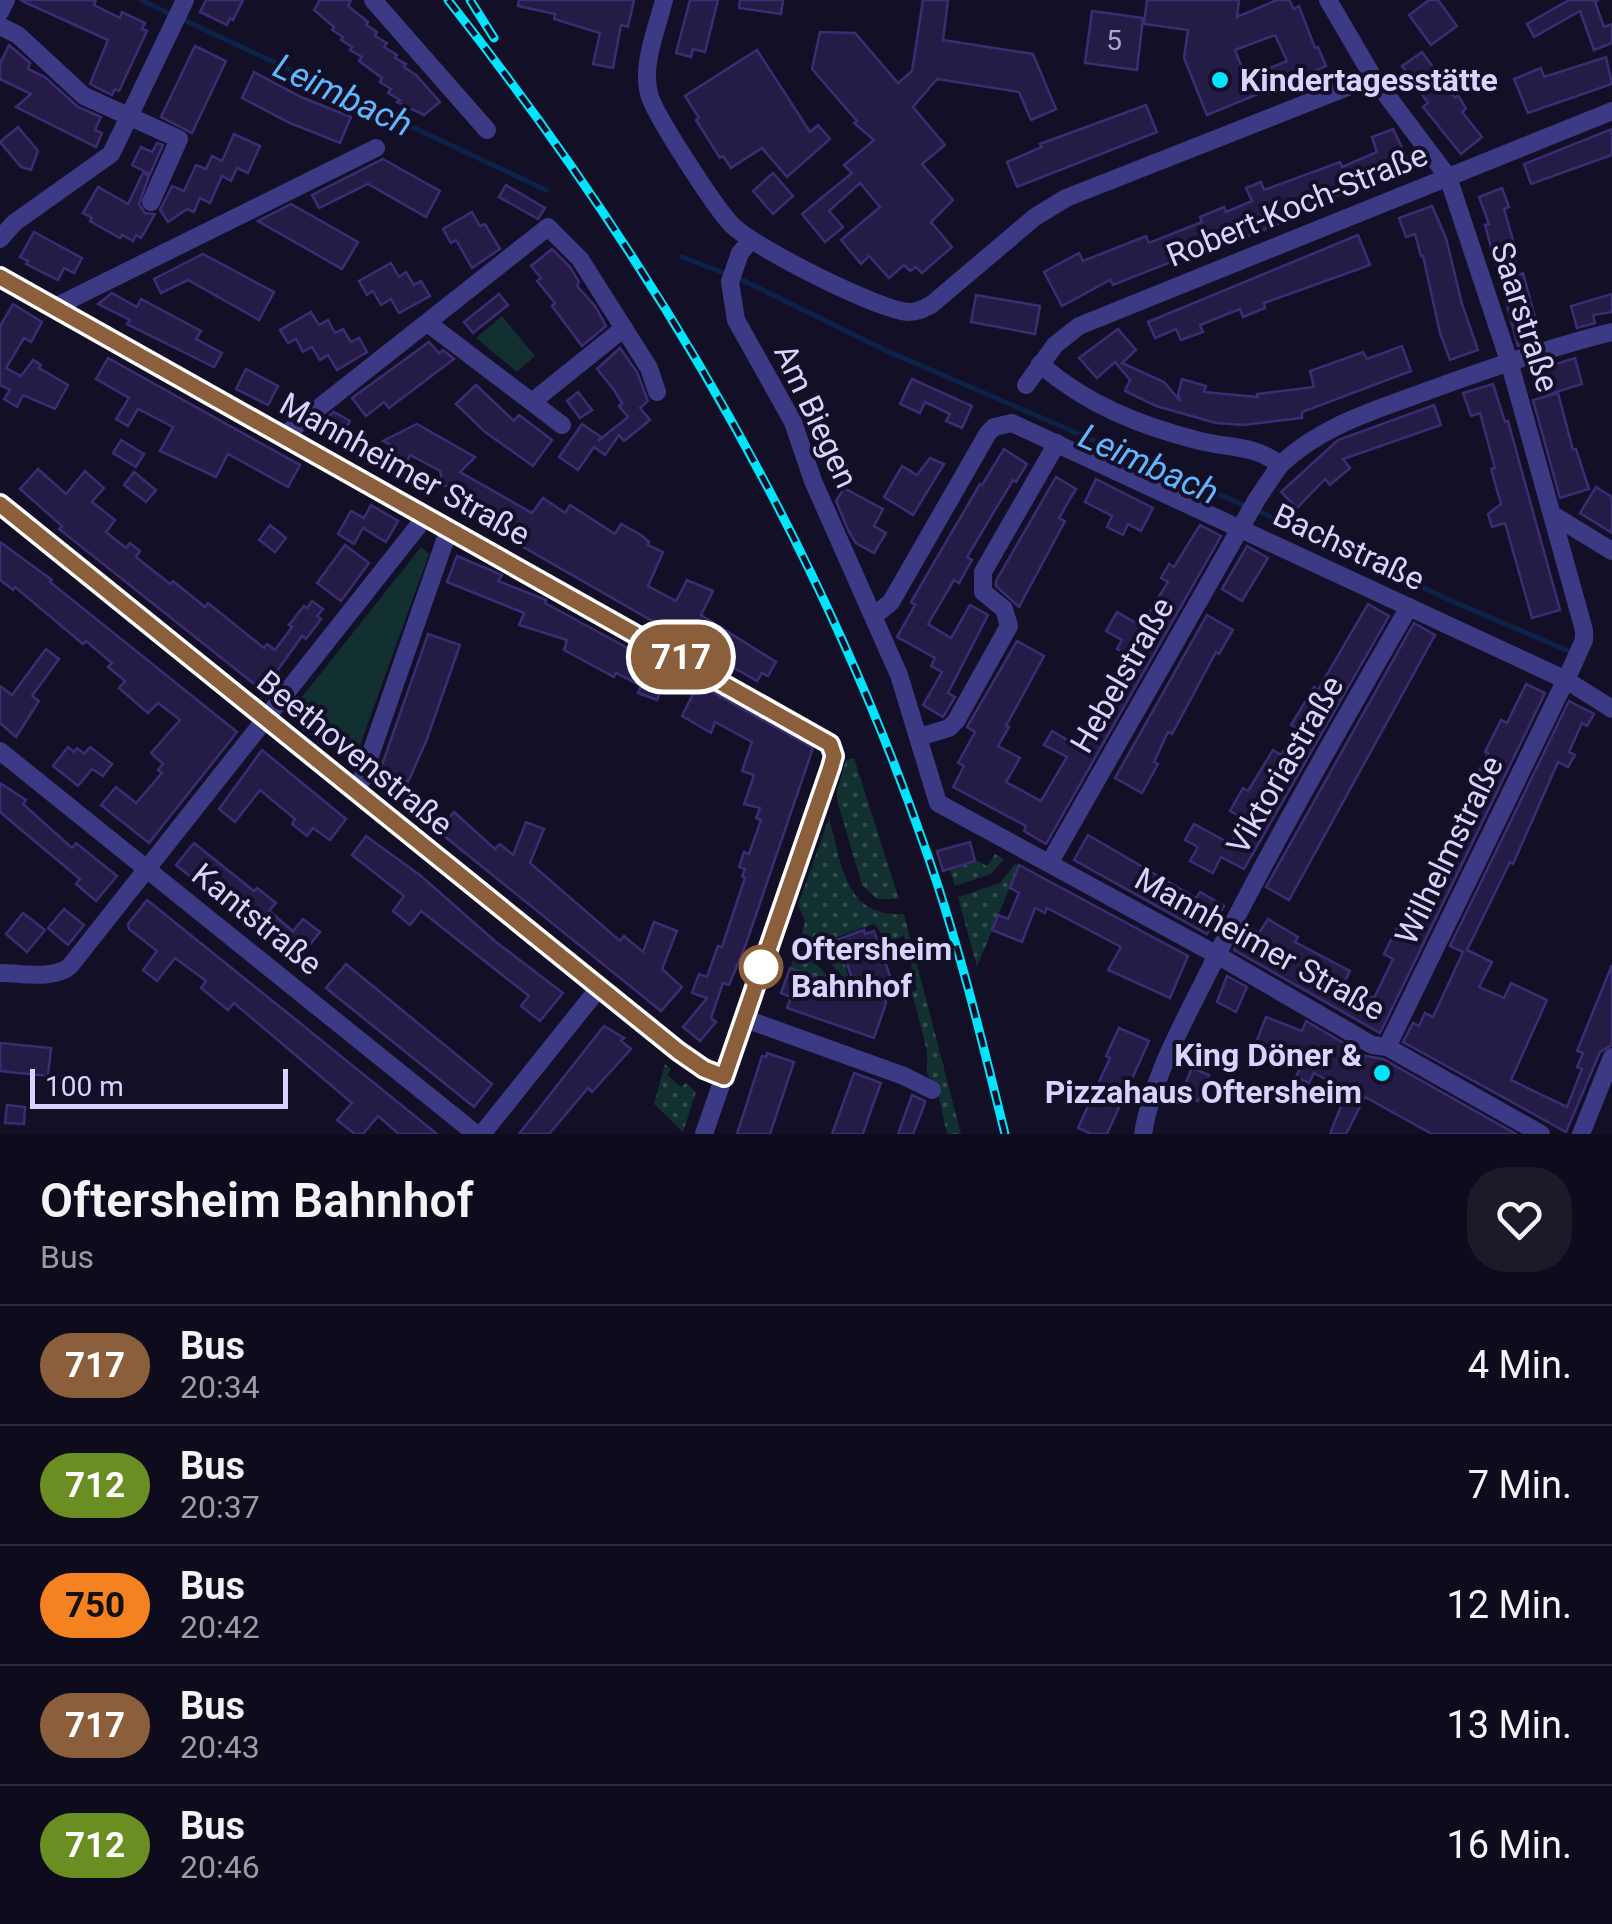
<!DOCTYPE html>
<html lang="de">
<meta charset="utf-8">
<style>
:root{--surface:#0e0b1c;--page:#1c1929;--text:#f1f3f6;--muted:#9b9ba3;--line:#2e2b3b}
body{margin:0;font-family:Roboto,sans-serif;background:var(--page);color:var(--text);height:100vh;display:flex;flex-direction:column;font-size:38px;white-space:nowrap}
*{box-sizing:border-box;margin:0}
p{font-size:32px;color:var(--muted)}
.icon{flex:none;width:55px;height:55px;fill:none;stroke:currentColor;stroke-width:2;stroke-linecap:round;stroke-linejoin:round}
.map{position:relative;height:1134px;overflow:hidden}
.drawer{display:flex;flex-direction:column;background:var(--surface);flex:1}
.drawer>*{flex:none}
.badge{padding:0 20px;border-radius:32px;font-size:35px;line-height:65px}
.scale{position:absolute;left:30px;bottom:25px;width:258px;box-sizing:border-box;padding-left:10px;border:5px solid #d9d4ff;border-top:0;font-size:28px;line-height:35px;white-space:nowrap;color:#d9d4ff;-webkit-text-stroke:8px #130f26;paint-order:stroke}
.map>.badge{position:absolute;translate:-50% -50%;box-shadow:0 0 0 5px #fff}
.round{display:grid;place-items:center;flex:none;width:105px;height:105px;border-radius:40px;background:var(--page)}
.headline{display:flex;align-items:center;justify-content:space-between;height:170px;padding:0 40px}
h1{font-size:48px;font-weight:600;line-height:75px}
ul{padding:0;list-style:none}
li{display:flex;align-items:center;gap:30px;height:120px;padding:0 40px;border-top:2px solid var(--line)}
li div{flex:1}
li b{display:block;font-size:38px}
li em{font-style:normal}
li .badge{min-width:110px;font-weight:700;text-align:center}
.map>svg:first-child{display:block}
</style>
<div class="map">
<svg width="1612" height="1134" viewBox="0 0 1612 1134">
<defs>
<pattern id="grass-dots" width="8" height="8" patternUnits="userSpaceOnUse" patternTransform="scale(2.5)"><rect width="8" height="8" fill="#12302f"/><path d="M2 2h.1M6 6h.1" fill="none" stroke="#344d4e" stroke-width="1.8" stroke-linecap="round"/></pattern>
</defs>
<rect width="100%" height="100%" fill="#130f26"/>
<g fill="url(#grass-dots)">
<polygon points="854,758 899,899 877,899 862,885 837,800 837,791 846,760"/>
<path d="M829,818C842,863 844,918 904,914L961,1134H947L937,1089L927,1073V1051L912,992L917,990L904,936L887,942L874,924L837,937L851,985L802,935L805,921L798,905Z"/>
<polygon points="995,854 1004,859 991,874 955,886 950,870 978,861 987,866"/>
<polygon points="1015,864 1019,865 977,967 958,897 1000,883"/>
<polygon points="797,949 803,951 837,985 790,968"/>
<polygon points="665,1064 671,1069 667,1075 681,1087 686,1083 696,1092 683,1132 654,1104"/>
</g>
<g fill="#12302f">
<polygon points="502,316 535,356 517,372 476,338"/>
<polygon points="421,547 429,554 354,762 290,712"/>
</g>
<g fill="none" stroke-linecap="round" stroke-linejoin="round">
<g stroke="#0c2248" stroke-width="5">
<polyline points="141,0 172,15"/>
<polyline points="182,19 546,190"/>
<polyline points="682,257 727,274"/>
<polyline points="738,278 887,351 1248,507"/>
<polyline points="1258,511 1454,602 1571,652"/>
</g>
</g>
<g fill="#241b47" stroke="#3b2d73" stroke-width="2.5" fill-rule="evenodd">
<polygon points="20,0 96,0 94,5 120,18 122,12 145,23 142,29 147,31 119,91 115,89 112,95 90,84 108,40"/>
<polygon points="206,0 243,0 233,20 230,18 227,25 200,12"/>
<polygon points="320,0 351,0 348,6 368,22 366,25 377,32 375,36 387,43 384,47 397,55 395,58 406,64 404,67 416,75 440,102 424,115 397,102 400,100 388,93 391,89 380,82 382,78 359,61 362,57 350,50 352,47 341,40 343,37 332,30 334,27 314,10"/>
<polygon points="519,0 634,0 628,27 621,25 613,68 593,64 600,33 554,19 555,14 518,6"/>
<polygon points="690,0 718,0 705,52 693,49 691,57 676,53"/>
<polygon points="740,0 783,0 781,14 739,8"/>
<polygon points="923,0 948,0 943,40 1033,54 1056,109 1031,120 1019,92 937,79 913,107 945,145 922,164 953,200 931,222 952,247 922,273 916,267 910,271 904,265 889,278 869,256 861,264 841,240 880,207 860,183 829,211 843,227 825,242 802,214 852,173 844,165 874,140 854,123 857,121 812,69 820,32 855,33 898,83 912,71"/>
<path d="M1147,0H1239L1237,17L1277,0H1289L1294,9L1299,6L1315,48L1318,47L1326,66L1207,115L1184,58L1188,30L1144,24ZM1275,35L1287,61L1246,78L1235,50Z"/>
<polygon points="1429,0 1438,0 1457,26 1431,45 1409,15"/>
<polygon points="1569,0 1599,0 1595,2 1604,27 1612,24 1612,43 1594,50 1580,11 1534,37 1527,24"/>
<polygon points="1092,11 1143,18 1137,70 1085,63"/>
<polygon points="9,45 30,63 28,69 45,77 78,107 101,117 95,130 102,133 96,147 16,107 31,94 0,79 0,64"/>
<polygon points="195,46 226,61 192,133 161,117"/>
<polygon points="757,50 810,132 818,125 830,139 787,177 762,148 731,168 723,156 720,158 696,120 699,118 685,96"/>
<polygon points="1422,52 1455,98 1458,95 1466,109 1462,112 1482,137 1461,154 1423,107 1428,103 1402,66"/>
<polygon points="1606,57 1612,84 1528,113 1514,79 1541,68 1544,77"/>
<polygon points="254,72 301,97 351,117 340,143 290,123 242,98"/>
<polygon points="1146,105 1157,132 1017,187 1007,162 1042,147 1040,144"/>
<polygon points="18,127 38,151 31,170 21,167 0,142"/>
<polygon points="1393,129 1411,166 1277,219 1278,224 1246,237 1244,233 1113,285 1110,280 1062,306 1044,272 1079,253 1083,261 1146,236 1149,243 1202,222 1200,217 1224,207 1226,212 1252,201 1246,188 1261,182 1264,190 1340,162 1342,167 1377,152 1372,137"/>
<polygon points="1612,129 1612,155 1531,184 1524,164"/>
<polygon points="234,134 260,146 248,173 237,168 231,181 222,176 210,203 200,198 194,212 187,209 168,222 160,210 172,186 184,191 196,165 206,169 212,156 222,161"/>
<polygon points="157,143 163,145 150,174 132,165 141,147 152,152"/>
<polygon points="383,159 440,191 426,217 368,184 319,208 312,195"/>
<polygon points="143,173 149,176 139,204 145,213 155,214 141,238 136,235 133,241 122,235 120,238 90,221 92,218 83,213 98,187 128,204"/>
<polygon points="773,173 793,196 773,214 753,191"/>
<polygon points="506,185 545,208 538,219 499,197"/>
<polygon points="1502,188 1509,207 1504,209 1513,240 1510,241 1519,275 1523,273 1536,321 1532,323 1537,340 1518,346 1485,225 1489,224 1479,197"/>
<polygon points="291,204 358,242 342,269 258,221"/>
<polygon points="1432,206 1446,238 1462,304 1478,350 1450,360 1440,333 1423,256 1421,256 1415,234 1406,237 1399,218"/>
<polygon points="472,212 480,226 485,224 500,249 472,268 456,240 451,243 443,229"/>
<polygon points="34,232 82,258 74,273 64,268 58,280 26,264 28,261 20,257"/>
<polygon points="1358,235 1370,265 1264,303 1265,308 1243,317 1240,309 1200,325 1203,332 1181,340 1176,329 1155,338 1148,322"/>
<polygon points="552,249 570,267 579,282 577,286 595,306 606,326 582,346 552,306 555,303 537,281 541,278 531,266"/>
<polygon points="203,254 274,292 259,320 188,280 161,293 154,279"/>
<polygon points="391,263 399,277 406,272 414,285 421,281 430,296 399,313 391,299 381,305 373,291 367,295 359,281"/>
<polygon points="112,293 137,307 141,299 201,331 196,339 222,353 214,367 127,324 130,320 98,304"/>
<polygon points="499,294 508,305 473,333 464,322"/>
<polygon points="1612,294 1612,312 1593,315 1595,323 1577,328 1571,306"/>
<polygon points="976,295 1040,306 1035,334 971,322"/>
<polygon points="13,304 42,322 31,342 24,338 6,368 21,376 33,360 41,365 39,368 68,385 55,409 23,395 17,407 4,399 10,390 0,385 0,326"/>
<polygon points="311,312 319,325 328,320 335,333 343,329 351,342 359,338 367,352 337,370 328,355 320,360 312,347 303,352 296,339 288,343 280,330"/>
<polygon points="1118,329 1136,350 1122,363 1164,382 1180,401 1178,394 1182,379 1206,386 1204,392 1258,397 1257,394 1314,387 1310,371 1363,352 1367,359 1402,346 1411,371 1302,412 1302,418 1243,425 1216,423 1156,406 1125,391 1130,380 1115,362 1097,378 1079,358"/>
<polygon points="429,342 439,353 443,350 454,359 389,408 384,402 366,416 352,398"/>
<polygon points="620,348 637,372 648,401 640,408 650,420 624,441 619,435 605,455 594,447 578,470 559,457 582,424 601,437 598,441 628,417 619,406 622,403 614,390 597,369"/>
<polygon points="108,358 300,465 288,487 228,454 216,477 160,451 173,427 138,409 128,426 116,419 129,398 96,379"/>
<polygon points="1575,358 1582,384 1547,395 1540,369"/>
<polygon points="246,369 278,386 268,405 236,389"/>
<polygon points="912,379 972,406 962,428 946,421 950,414 925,402 920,413 900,404"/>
<polygon points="1493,384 1505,422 1508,421 1560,610 1532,618 1505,523 1492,527 1488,514 1501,504 1491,469 1495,468 1480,413 1471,416 1463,393"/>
<polygon points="476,385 514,421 519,415 552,440 533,466 485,432 456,404"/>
<polygon points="578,392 592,410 580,418 567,401"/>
<polygon points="1558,393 1573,450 1576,449 1589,489 1560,498 1533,400"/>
<polygon points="1434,405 1441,425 1343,459 1350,468 1330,485 1325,479 1297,508 1281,492 1338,440"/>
<polygon points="334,412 350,421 336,445 315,433 321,422"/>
<polygon points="417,424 475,457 460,472 532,513 543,498 565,513 570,505 615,534 621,524 641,535 649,542 648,545 663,552 648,586 676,601 687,580 713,591 701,615 776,662 768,676 762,673 757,681 450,505 461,486 443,486 440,471 410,455 401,473 384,465 393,446 383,441"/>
<polygon points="121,440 144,454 136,467 113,453"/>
<polygon points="1004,449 1027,464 1016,482 1013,480 967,557 972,560 959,583 954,580 928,624 951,638 970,605 988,615 948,693 955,697 943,717 923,705 942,672 931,666 935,658 897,637 915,605 911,602 980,484 982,485"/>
<polygon points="930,458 944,464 913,515 884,497 902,466 917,475"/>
<polygon points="38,469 66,494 85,471 104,488 92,502 115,520 106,532 126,548 130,543 140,551 136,557 170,584 173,581 205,607 208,603 264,648 267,644 275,650 292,627 289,625 304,606 307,608 312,601 323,609 317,616 321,619 306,639 302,636 263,691 59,529 62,526 20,489"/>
<polygon points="134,472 156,490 146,502 124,485"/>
<polygon points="1056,477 1076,489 1059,518 1065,521 1019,607 996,586 996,581"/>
<polygon points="1096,479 1153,508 1141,531 1128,524 1123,535 1107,527 1112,516 1085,502"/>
<polygon points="1596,487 1612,497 1612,533 1580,513"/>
<polygon points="844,488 883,509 874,526 886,533 874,553 856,543 849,532 836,501"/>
<polygon points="371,505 398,521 386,542 363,528 354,544 338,534 351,511 364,518"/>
<polygon points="270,525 286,538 275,552 259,540"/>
<polygon points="1200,525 1221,536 1046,844 1024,831 1026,826 953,787 964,766 958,763 975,732 967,727 1017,641 1044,656 1006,726 1009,727 998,746 1020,758 1006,782 1041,801 1067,757 1044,745 1052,731 1076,745 1127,654 1117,649 1122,640 1106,631 1117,612 1141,626 1168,582 1161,578 1169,564 1174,567"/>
<polygon points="0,542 52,580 50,582 237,732 149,843 101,805 116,787 136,803 162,773 158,770 163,764 151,753 180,720 158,703 148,713 119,688 125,681 108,667 112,663 86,641 83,644 15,587 13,590 0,580"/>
<polygon points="345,545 369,563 341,601 317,583"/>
<polygon points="1247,546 1268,558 1242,601 1222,589"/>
<polygon points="457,556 502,575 498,581 546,600 545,603 668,670 657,700 638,693 641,686 616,673 614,677 564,650 567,640 519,625 524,613 447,582"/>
<polygon points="1368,604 1389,616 1244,869 1221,857 1213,873 1190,861 1198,847 1185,840 1194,824 1231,844 1244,819 1230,811 1243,788 1248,791 1273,750 1281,755 1297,728 1291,725 1314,687 1318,690"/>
<polygon points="1207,615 1233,630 1219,654 1216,652 1172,734 1168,732 1154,762 1158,764 1142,793 1115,778"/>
<polygon points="1414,623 1435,635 1289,900 1266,887"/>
<polygon points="428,634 460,645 427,739 408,782 404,780 400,791 376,782"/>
<polygon points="46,649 59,659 32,696 39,701 16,737 0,723 0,686 12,695"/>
<polygon points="698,684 813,748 746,944 729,985 723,983 711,1018 716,1022 700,1041 683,1027 707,998 692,993 699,974 707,977 718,946 722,947 745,878 742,876 745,869 739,867 744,852 749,854 761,820 756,818 760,808 744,804 754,775 742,771 752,742 715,722 711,733 682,716"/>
<polygon points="1526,684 1545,693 1380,1033 1234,950 1246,926 1259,933 1268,919 1298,937 1295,942 1350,971 1344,983 1374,998 1393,959 1384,954 1400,921 1404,923 1420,891 1425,893 1481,778 1477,775 1488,753 1485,752 1501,720 1507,723"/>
<polygon points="1569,701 1594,714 1587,726 1582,723 1569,752 1575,755 1568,767 1558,762 1513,864 1510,862 1467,950 1492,962 1479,987 1504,998 1511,983 1547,1000 1511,1080 1567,1107 1582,1069 1577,1067 1583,1053 1577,1051 1612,965 1612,1045 1600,1052 1566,1132 1403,1042 1413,1023 1419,1026 1425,1013 1433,1017 1463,952 1450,946"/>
<polygon points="68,747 74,752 77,748 84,754 90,747 112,764 103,776 92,769 78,786 53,766"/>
<polygon points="262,750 346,819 330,840 313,828 307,836 292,824 295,819 260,790 235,822 219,809"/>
<polygon points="0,783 26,800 23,804 72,848 76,843 117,876 96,901 76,884 80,879 0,812"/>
<polygon points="454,812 495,849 500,844 513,855 526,822 544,829 530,863 620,941 624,936 643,952 654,922 677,931 662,969 682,987 661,1011 438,831"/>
<polygon points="1088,835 1196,898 1200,892 1224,906 1207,934 1074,860"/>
<polygon points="366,836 421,876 496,942 563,993 540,1021 521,1006 529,996 421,911 410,925 393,911 404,896 352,855"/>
<polygon points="970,842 975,861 943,871 937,851"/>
<polygon points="194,843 254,891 257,888 276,903 269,911 293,931 303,919 320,932 296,962 176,865"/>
<polygon points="1019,865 1188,956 1170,998 1108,970 1121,947 1047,908 1045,913 1035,908 1022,942 992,930 998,915 1008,919 1019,893 1010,888"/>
<polygon points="147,900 295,1019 437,1134 399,1134 378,1116 363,1134 355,1134 337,1120 352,1103 234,1003 228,1010 201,988 206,981 175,958 157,981 143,970 157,951 129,929 128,924"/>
<polygon points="64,909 84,925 68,945 48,928"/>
<polygon points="23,913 45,930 27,952 6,934"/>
<polygon points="864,930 865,934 874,931 894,987 883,991 886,1003 874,1038 787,1008 791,997 781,993 790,968 856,991 839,939"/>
<polygon points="346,964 492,1084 474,1107 326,988"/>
<polygon points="1227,976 1247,987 1236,1012 1217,1002"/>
<polygon points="1266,1017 1302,1031 1306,1021 1366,1056 1383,1059 1516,1134 1432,1134 1365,1097 1346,1134 1330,1134 1347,1091 1314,1073 1309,1083 1296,1077 1300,1068 1272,1058 1274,1052 1255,1045"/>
<polygon points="604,1026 624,1038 621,1041 631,1049 592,1092 588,1088 549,1134 519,1134"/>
<polygon points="1119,1028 1149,1041 1107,1134 1091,1134 1078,1128 1110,1058 1106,1056"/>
<polygon points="0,1043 51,1048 48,1076 0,1071"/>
<polygon points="767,1053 794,1062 770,1134 737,1134 762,1056 766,1057"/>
<polygon points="1192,1068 1209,1075 1198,1101 1181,1094"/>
<polygon points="854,1073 881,1083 871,1110 863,1134 832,1134"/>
<polygon points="912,1095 925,1101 923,1108 913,1134 898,1134"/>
<polygon points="7,1105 25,1107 24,1124 5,1123"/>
</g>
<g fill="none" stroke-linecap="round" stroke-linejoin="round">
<g stroke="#3d3a85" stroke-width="18">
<polyline points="373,0 487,130"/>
<path d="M664,0C657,29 640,67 650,97C657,118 716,209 732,225C755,248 878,310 909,312C918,312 923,309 931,305L1035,217L1066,198L1373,77"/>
<polyline points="1328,0 1373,77 1448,177 1509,361 1584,630 1584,640 1571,669 1387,1047"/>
<polyline points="0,12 6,0"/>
<polyline points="0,26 18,35 84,96 179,139 151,202"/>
<polyline points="0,239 14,223 111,154 185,0"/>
<polyline points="751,240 740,253 730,282 736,320 793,422 813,481 899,675 938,803 1217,955 1372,1045 1387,1047 1541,1134"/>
<polyline points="0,277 831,744 833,756 831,767 704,1134"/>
<polyline points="53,308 376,148"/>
<polyline points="429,324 562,425"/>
<path d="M1040,364C1087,405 1141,426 1200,441C1228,448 1257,445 1280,465C1322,425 1376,410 1430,390C1490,368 1550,347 1612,332"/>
<polyline points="1026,385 1055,345 1079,326 1612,111"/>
<polyline points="532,402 624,328"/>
<polyline points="283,436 548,227 580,259 649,368 657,392"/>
<polyline points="0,504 678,1051 704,1069 724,1077"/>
<polyline points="1553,515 1612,551"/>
<polyline points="874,616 891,602 988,433 994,427 1012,423 1566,680 1612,709"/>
<polyline points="919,737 949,728 956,721 1009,626 1004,609 983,592 983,572 1057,443"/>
<polyline points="0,751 476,1134"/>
<polyline points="357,793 449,529"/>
<polyline points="1050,862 1257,499 1280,465"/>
<path d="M0,973C21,973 54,980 70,966L426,516"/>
<polyline points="743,1018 904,1076 932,1090"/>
<polyline points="482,1134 599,988"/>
<path d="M1143,1134C1152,1077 1184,1022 1209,971C1271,846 1340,727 1409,607"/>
<polyline points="1581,1134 1612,1057"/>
</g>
<g stroke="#00e5ff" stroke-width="9">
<g id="rail">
<path d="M448,0C649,255 815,534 923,842C957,937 981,1036 1005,1134"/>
<polyline points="470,0 494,38"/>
</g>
</g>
<use href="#rail" stroke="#130f26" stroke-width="5" stroke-dasharray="15" stroke-linecap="butt"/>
</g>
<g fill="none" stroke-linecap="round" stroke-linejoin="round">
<g stroke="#fff" stroke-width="22">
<polyline id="line" points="0,277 830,744 834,756 831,767 724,1077 704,1069 678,1051 0,504"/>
</g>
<use href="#line" stroke="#8b5e3c" stroke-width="15"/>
</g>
<g fill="#00e5ff" stroke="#130f26" stroke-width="4">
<circle cx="1220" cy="80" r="10"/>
<circle cx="1382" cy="1073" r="10"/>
</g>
<circle fill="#fff" stroke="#8b5e3c" stroke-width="5" cx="761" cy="967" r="20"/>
<g text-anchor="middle" stroke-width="8" stroke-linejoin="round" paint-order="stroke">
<g font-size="28" fill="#aca6d1">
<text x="1114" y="50">5</text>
</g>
<g font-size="32" font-weight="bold" fill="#d9d4ff" stroke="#130f26" text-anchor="start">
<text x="1240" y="91">Kindertagesstätte</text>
<text x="1362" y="1066" text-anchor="end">King Döner &amp;<tspan x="1362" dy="37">Pizzahaus Oftersheim</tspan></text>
</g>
<g font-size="32" fill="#d9d4ff" stroke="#130f26">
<text transform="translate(1297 205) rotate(-22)" y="11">Robert-Koch-Straße</text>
<text transform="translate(1525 317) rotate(72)" y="11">Saarstraße</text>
<text transform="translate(816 416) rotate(65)" y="11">Am Biegen</text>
<text transform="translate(405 469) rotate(29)" y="11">Mannheimer Straße</text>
<text transform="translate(1349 547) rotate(25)" y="11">Bachstraße</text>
<text transform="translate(1122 675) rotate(-60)" y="11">Hebelstraße</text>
<text transform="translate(355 753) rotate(39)" y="11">Beethovenstraße</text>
<text transform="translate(1285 765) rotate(-60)" y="11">Viktoriastraße</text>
<text transform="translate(1449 850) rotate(-64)" y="11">Wilhelmstraße</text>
<text transform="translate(257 919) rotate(39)" y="11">Kantstraße</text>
<text transform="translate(1260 944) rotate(29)" y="11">Mannheimer Straße</text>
</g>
<g font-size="32" font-weight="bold" fill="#d9d4ff" stroke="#130f26" text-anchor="start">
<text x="791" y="960">Oftersheim<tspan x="791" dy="37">Bahnhof</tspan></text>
</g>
<g font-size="35" font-style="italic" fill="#62b6ff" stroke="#130f26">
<text transform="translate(343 95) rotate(25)" y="12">Leimbach</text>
<text transform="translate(1149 464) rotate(24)" y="12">Leimbach</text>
</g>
</g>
</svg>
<div class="scale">100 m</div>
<b class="badge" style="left:681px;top:657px;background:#8b5e3c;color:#fff">717</b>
</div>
<section class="drawer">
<div class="headline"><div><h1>Oftersheim Bahnhof</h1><p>Bus</p></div><a class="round"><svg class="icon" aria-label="heart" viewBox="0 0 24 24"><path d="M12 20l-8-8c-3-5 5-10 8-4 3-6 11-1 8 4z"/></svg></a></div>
<ul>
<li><span class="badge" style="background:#8b5e3c;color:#fff">717</span><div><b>Bus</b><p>20:34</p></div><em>4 Min.</em></li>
<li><span class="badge" style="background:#6b8e23;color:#fff">712</span><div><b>Bus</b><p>20:37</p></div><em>7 Min.</em></li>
<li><span class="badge" style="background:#f58220;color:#111">750</span><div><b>Bus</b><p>20:42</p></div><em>12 Min.</em></li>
<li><span class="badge" style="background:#8b5e3c;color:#fff">717</span><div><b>Bus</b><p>20:43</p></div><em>13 Min.</em></li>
<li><span class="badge" style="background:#6b8e23;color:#fff">712</span><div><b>Bus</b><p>20:46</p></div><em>16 Min.</em></li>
</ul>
</section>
